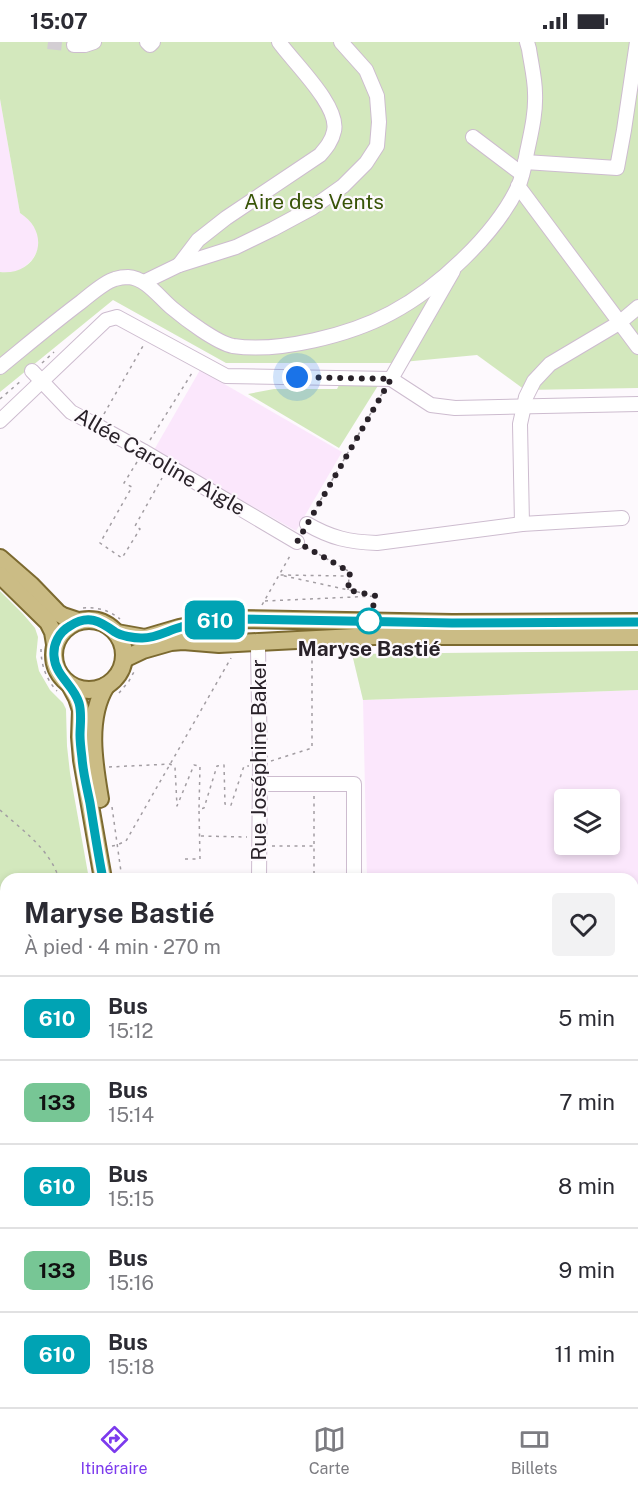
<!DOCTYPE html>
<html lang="fr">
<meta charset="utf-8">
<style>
:root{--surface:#fff;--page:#f2f2f3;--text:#2b2b33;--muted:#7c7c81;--line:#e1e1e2;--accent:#7c3aed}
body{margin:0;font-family:"Public Sans",sans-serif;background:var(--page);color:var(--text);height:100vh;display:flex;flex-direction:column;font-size:22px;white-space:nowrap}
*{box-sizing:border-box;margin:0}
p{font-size:20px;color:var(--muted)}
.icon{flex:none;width:33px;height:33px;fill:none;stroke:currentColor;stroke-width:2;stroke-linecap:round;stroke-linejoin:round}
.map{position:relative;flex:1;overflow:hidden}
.side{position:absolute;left:0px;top:831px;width:639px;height:534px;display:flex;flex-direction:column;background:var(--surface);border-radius:18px 18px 0 0;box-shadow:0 3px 9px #0003}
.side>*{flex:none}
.badge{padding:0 12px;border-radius:9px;font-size:21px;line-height:39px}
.controls{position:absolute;left:554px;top:747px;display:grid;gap:12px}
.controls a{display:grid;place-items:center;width:66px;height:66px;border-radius:6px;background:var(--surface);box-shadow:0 3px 9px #0003;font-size:30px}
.you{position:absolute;width:30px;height:30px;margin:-15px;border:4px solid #fff;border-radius:50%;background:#1a73e8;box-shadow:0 0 0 9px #1a73e833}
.map>.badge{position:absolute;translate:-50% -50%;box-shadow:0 0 0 3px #fff}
.round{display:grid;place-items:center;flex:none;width:63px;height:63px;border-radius:6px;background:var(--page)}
.head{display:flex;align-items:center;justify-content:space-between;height:102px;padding:0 24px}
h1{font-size:28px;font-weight:700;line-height:45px}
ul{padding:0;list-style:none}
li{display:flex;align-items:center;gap:18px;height:84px;padding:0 24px;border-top:2px solid var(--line)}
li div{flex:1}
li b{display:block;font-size:22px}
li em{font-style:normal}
li .badge{min-width:66px;font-weight:700;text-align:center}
.status{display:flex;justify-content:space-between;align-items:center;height:42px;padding:0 30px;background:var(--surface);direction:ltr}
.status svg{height:16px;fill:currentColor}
.tabs{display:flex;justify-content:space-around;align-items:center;height:84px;border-top:2px solid var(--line);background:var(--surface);font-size:16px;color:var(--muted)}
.tabs a{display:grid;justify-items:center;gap:3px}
.tabs .current{color:var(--accent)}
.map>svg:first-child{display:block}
</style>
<div class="status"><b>15:07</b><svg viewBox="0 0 49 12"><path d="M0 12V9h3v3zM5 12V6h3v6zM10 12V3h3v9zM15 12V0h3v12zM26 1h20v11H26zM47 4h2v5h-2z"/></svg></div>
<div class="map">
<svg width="638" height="1365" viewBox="0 0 638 1365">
<rect width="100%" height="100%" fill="#fdf9fd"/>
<g fill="#fbe7fc" fill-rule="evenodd">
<polygon points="0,57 20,171 28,176 36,188 39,197 38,207 33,217 21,228 8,231 0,230"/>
<polygon points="200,328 342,410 296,489 154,408"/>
<path d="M638,648V991H633V837H367L363,658ZM564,758H609V802H564Z"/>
<polygon points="0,1058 6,1059 6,1125 0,1123"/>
</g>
<g fill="#d3e8bd">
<path d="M0,0H638V346L525,348L477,313L392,321H226L113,258L0,350V230C38,234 53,192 20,171L0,57Z"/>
<polygon points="340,341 379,342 339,406 248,352 274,347 337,347"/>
<polygon points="0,549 23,572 35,586 38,595 36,615 39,629 50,648 63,661 66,667 67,704 70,731 89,837 6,837 6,979 0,980"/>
<polygon points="638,609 638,648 363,658 352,612"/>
<polygon points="0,1137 6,1138 6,1359 123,1359 123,1365 0,1365"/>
<polygon points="633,1342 638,1346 638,1365 585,1365 579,1359 633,1359"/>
<polygon points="307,1359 543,1359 558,1365 299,1365"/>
</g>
<polygon fill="#81d1fd" points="633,1090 638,1091 638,1256 633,1254"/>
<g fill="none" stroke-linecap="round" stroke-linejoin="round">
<polyline stroke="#d3ced3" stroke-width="14" stroke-dasharray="14 7" stroke-linecap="butt" points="48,0 74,3"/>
<g stroke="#cdbccf" stroke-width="16">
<g id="minor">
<polyline points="147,0 150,3 153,0"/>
<polyline points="74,3 85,3 94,0"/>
<polyline points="473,95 522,132"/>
<polyline points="525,120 617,126 624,88 637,0"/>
<polyline points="518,144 638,305"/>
<path d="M179,223L198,198L226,176L320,113C326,106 332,99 334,89C340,64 293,20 279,0"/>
<polyline points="144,240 179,223 236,205 273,187 312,166 343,144 366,121 377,104 379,80 377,54 366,28 341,0"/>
<path d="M0,325C27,303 53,281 81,260C90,253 104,240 115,237C118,236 125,235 128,235C146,236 159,255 172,266C185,277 217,301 233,304C279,311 350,293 391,271C438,246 495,193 518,145C523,134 525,121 527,110C531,91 536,71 535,51C535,37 531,21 529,7L527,0"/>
<polyline points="32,329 71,370 98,384 143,409 297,500"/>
<polyline points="391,337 431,363 455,366 638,362"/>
<polyline points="391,337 453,229"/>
<polyline points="0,379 106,278 117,275 226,334 391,337"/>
<path d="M307,482C331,496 349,500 377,501L522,482L622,476"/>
<polyline points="522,482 520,382 526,355 534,339 550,322 619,281 638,265"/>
<polyline points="259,599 258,606 260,722 259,837"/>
<polyline points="260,742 354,742 354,837"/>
<polyline points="633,952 638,952"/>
<polyline points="633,1015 638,1017"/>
<polyline points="633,1058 638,1059"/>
<polyline points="633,1276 638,1279"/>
<polyline points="0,1325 6,1319"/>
<polyline points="477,1359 484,1365"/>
<polyline points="562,1359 572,1365"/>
<polyline points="296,1365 299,1359"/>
<polyline points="409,1365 410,1359"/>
</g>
</g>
<g stroke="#7c6a30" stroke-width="20">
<g id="major">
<polyline points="0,516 31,543 58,571 63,574 78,579"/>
<polyline points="0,533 48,580 53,590 55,602"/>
<circle cx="89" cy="613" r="35"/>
<polyline points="117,591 145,596 179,586 213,579 239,577 452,581 638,580"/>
<polyline points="124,617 143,608 171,600 183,599 219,602 374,594 638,594"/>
<polyline points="70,643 77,656 81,668 80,695 82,718 103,837"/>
<path d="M100,757C94,722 86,676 106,644"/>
<polyline points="136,1359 136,1365"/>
</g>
</g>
<g stroke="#a29da2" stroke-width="1.5" stroke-dasharray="3 4.5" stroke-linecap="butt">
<polyline points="42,321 54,310"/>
<polyline points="0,357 22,338"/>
<polyline points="104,372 143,304"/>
<polyline points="150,398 192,331"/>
<polyline points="137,420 124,441 132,445 100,501 122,516 140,487 135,484 162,436"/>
<polyline points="313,471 383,350"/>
<polyline points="348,548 349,535"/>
<polyline points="265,559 376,554 280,533 349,534 350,530 308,506"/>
<polyline points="262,563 291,512"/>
<path d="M83,566C97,565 109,568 120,577"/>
<path d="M41,607C41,623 46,637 57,649"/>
<polyline points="119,651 129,639 135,628"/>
<polyline points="271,719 312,706 312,610"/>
<polyline points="109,725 170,722 175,725 177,764 194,723 200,724 199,767 204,766 217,724 224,723 225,762 231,763 244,724 249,724"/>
<polyline points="314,754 314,837"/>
<polyline points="112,765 122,837"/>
<path d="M0,768C22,788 50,807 59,837"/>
<polyline points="201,794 247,795"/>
<polyline points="112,804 117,803 126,799 231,616"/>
<polyline points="272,804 313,804"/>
<polyline points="185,817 200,817 199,768"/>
<polyline points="0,976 6,976"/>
<polyline points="0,1081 6,1083"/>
<polyline points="0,1100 6,1102"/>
<polyline points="0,1131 6,1133"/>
<polyline points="0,1217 6,1213"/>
<polyline points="0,1344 6,1341"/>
<polyline points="68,1359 71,1365"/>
<polyline points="164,1359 164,1365"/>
<polyline points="88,1365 92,1359"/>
<polyline points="154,1365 155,1359"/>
<polyline points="226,1365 231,1359"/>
</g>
<use href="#minor" stroke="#fff" stroke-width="14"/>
<use href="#major" stroke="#cbbc85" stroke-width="16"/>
<g stroke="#9a959a" stroke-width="1.5">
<polyline points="0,1090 6,1092"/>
<polyline points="633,1308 638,1311"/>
</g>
<g stroke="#9a959a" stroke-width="5">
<g id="rail">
<polyline points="0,1117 6,1118"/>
<polyline points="633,1331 638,1334"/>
</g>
</g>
<use href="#rail" stroke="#fdf9fd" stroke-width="3" stroke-dasharray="9" stroke-linecap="butt"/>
</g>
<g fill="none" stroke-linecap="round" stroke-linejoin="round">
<g stroke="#fff" stroke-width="14">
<path id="line" d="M103,837C98,812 94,786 90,761C87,746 83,731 82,716C81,708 80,700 80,693C80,683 82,671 79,661C74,643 55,634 54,614C53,602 59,590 70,584C88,572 100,579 115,590C121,594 134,596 141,596C154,597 169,588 181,585C201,581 219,578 239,577L452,581L638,580"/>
</g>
<use href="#line" stroke="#00a3b4" stroke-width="9"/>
<polyline stroke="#292229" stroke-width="6" stroke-dasharray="0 10.8" points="297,335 391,337 297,500 350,530 348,548 376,554 369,579"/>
</g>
<circle fill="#fff" stroke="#00a3b4" stroke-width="3" cx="369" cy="579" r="12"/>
<g text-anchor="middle" stroke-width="4.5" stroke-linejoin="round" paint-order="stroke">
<g font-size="21" fill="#385408" stroke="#fdf9fd">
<text x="314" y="167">Aire des Vents</text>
</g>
<g font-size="21" fill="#292229" stroke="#fdf9fd">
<text transform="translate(160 420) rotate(30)" y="7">Allée Caroline Aigle</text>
<text transform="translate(259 718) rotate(-90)" y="7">Rue Joséphine Baker</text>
</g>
<g font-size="21" font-weight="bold" fill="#292229" stroke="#fdf9fd">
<text x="369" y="614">Maryse Bastié</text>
</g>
</g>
</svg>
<div class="controls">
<a><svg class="icon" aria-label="layers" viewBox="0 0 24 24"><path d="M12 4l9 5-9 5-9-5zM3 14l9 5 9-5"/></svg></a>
</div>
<div class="you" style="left:297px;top:335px"></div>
<b class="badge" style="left:215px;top:578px;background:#00a3b4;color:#fff">610</b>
<section class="side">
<div class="head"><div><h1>Maryse Bastié</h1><p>À pied · 4 min · 270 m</p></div><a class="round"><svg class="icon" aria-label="heart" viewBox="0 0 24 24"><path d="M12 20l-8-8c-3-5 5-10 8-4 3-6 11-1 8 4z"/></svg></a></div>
<ul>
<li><span class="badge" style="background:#00a3b4;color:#fff">610</span><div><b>Bus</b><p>15:12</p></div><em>5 min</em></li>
<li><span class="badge" style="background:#77c695;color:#111">133</span><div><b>Bus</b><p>15:14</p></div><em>7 min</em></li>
<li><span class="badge" style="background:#00a3b4;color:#fff">610</span><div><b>Bus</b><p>15:15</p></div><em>8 min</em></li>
<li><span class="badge" style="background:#77c695;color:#111">133</span><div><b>Bus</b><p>15:16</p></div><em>9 min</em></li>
<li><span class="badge" style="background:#00a3b4;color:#fff">610</span><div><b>Bus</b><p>15:18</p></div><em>11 min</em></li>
</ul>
</section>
</div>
<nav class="tabs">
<a class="current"><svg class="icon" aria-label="directions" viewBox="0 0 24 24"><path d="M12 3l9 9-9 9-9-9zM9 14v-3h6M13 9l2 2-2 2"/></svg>Itinéraire</a>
<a><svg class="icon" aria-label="map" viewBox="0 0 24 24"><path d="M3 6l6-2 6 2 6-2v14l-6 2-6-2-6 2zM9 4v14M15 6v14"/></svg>Carte</a>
<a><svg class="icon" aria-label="tickets" viewBox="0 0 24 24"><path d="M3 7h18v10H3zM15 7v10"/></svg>Billets</a>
</nav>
